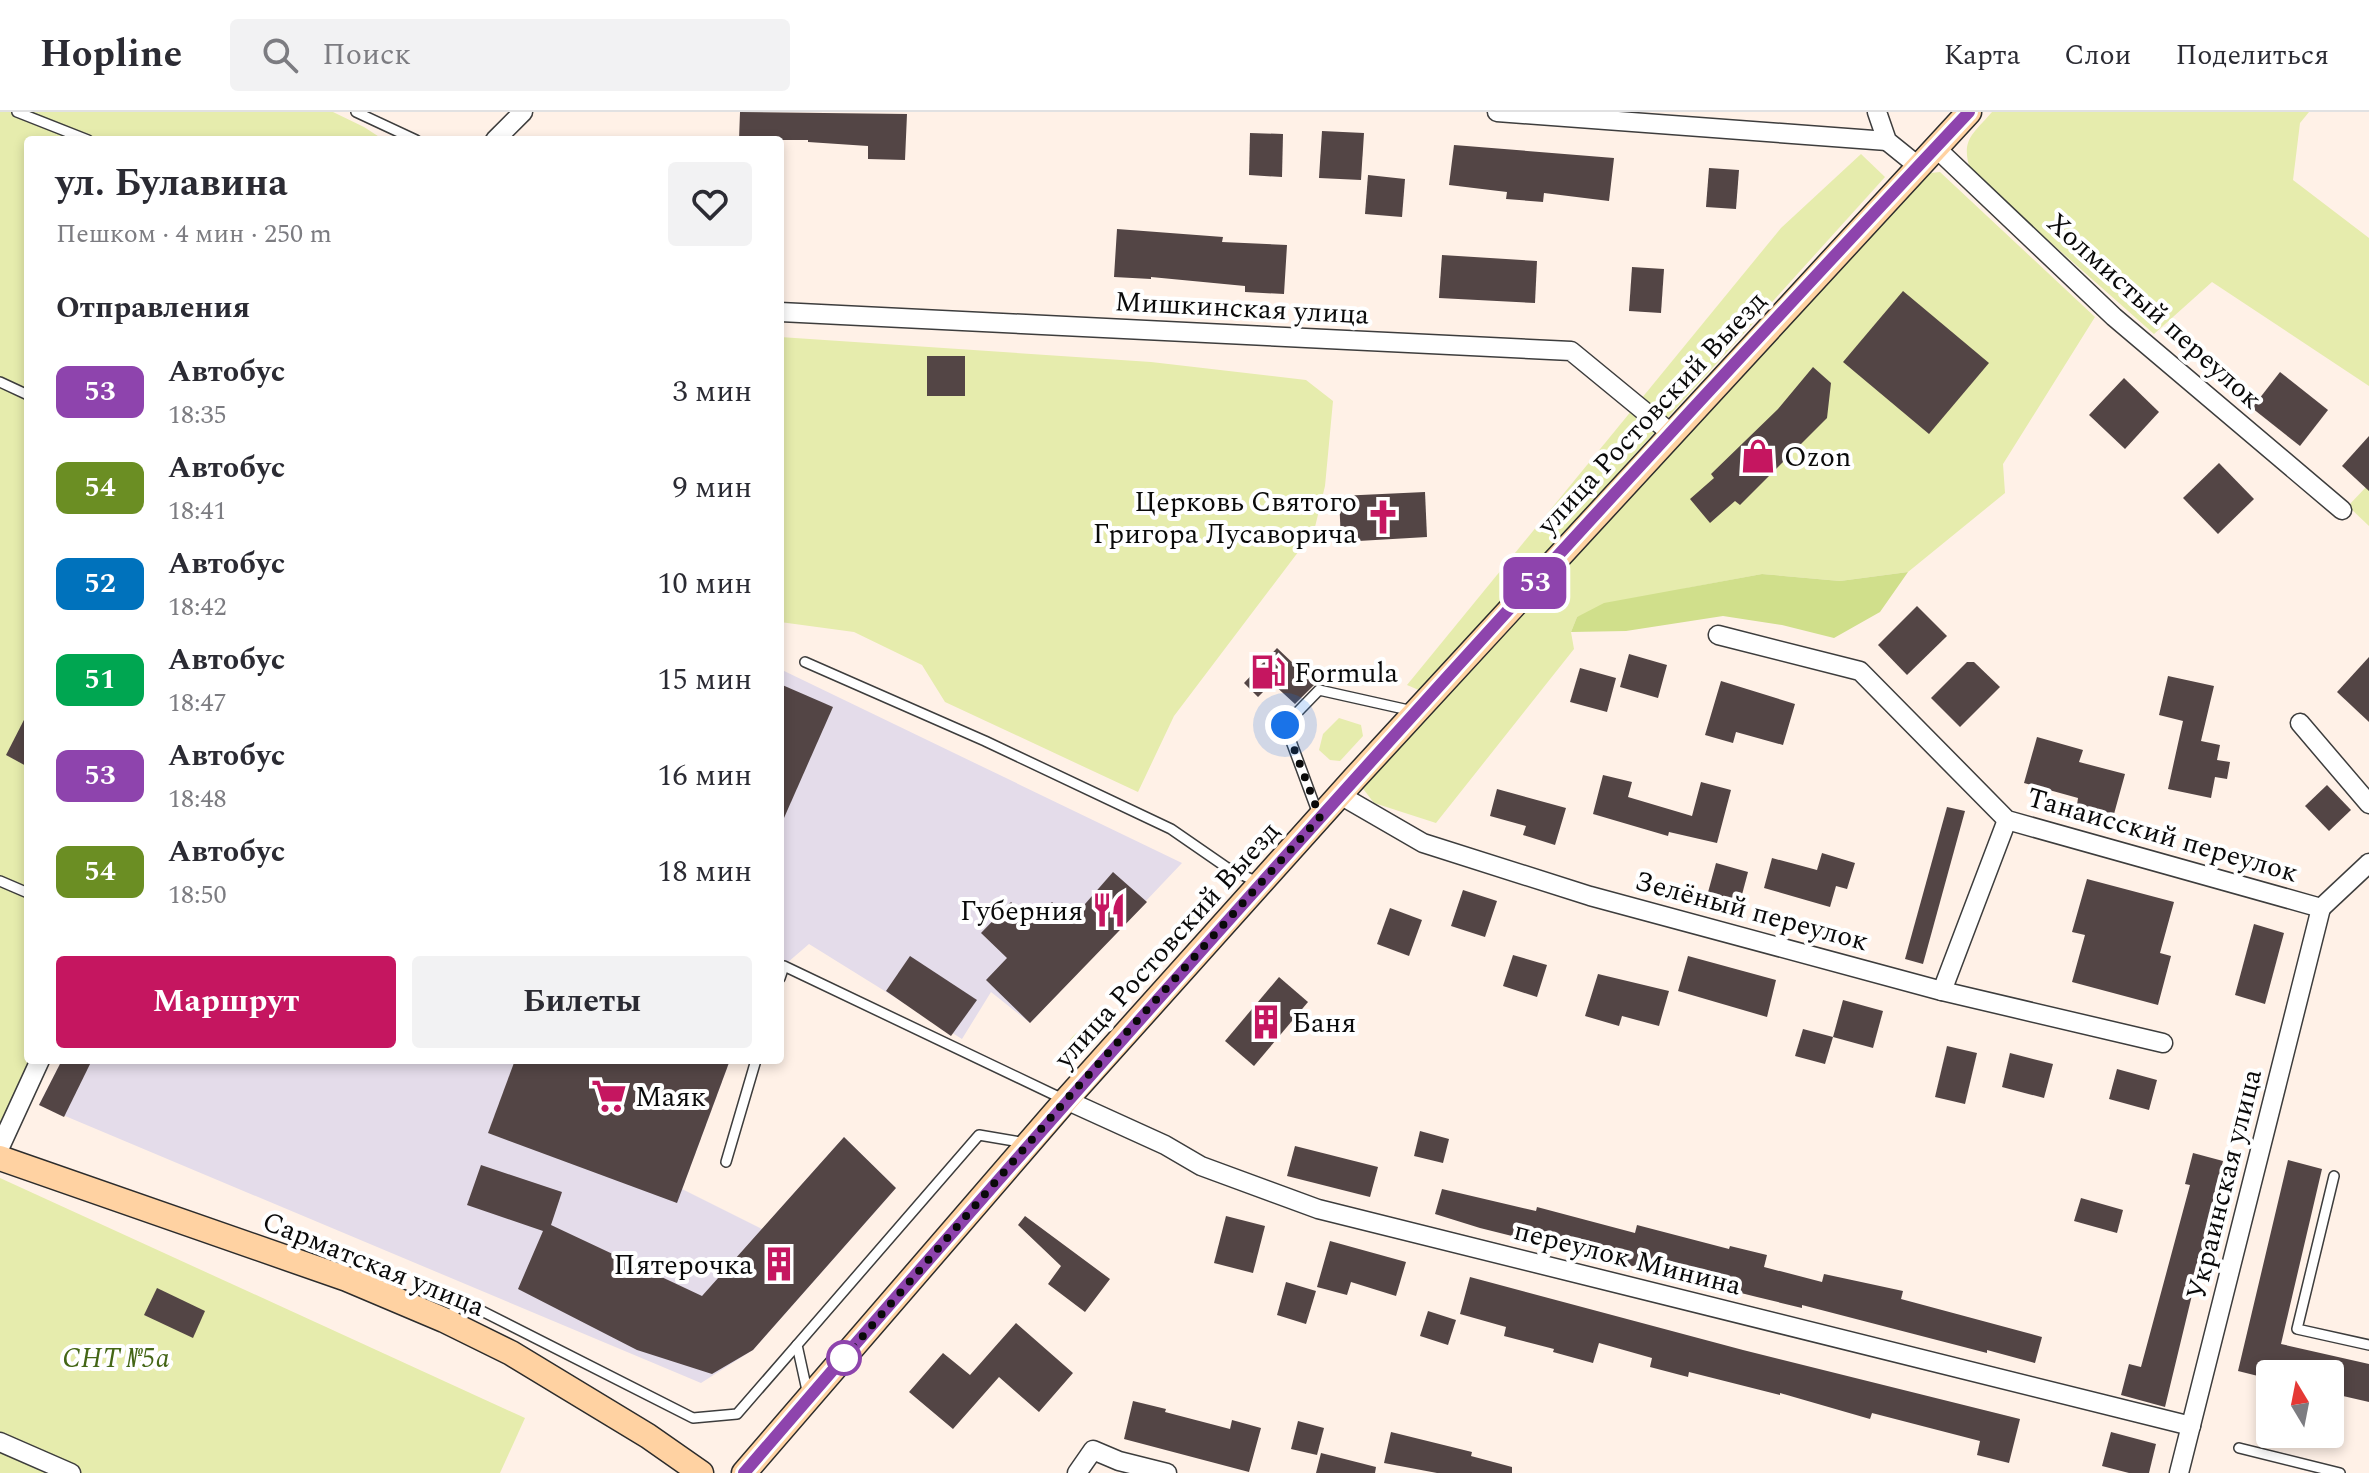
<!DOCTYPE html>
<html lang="ru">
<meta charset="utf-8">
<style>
:root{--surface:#fff;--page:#f2f2f3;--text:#2b2b33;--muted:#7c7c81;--line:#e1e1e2;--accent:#c51660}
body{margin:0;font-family:Spectral,serif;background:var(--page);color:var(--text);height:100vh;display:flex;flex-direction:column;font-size:30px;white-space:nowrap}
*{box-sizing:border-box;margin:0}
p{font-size:26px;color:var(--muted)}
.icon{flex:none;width:44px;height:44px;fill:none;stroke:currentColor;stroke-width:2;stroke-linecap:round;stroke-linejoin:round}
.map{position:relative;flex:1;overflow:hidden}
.drawer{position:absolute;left:24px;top:24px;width:760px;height:928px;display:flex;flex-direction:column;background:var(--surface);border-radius:8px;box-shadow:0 4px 12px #0003}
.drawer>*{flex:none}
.badge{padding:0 16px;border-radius:12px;font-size:28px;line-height:52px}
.needle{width:52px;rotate:350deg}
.fabs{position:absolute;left:2256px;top:1248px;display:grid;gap:16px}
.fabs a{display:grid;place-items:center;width:88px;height:88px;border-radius:8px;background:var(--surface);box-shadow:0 4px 12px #0003;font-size:40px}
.you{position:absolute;width:40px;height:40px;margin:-20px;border:6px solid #fff;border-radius:50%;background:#1a73e8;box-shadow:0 0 0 12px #1a73e833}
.map>.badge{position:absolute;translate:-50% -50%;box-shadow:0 0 0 4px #fff}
h2{padding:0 32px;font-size:30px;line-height:72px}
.round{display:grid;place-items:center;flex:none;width:84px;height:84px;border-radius:8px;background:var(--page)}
.headline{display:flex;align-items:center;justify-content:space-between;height:136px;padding:0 32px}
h1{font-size:38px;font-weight:700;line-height:60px}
.primary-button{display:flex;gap:16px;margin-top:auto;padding:16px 32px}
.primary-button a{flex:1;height:92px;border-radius:8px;background:var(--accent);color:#fff;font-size:32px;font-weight:700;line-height:92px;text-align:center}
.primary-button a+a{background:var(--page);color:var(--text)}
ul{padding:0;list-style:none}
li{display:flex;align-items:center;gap:24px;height:96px;padding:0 32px}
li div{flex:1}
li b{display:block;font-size:30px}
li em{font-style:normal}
li .badge{min-width:88px;font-weight:700;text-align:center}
header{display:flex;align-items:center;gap:48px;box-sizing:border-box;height:112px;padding:0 40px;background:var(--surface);border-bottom:2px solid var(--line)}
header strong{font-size:38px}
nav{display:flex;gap:44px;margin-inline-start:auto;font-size:28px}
.search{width:560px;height:72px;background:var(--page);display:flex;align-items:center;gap:20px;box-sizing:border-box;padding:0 28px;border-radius:8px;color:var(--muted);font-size:30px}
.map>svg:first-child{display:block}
</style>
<header>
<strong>Hopline</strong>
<div class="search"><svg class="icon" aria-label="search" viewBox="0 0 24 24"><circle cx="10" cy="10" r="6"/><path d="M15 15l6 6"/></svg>Поиск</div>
<nav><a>Карта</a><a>Слои</a><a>Поделиться</a></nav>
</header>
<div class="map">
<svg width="2369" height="1361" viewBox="0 0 2369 1361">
<rect width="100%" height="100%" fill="#fff1e7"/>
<g fill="#e4dcea">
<polygon points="780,557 1182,751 1030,911 991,880 962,927 809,832 780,857"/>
<polygon points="62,948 730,948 682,1077 762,1117 844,1025 896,1076 753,1238 701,1271 39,993"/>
</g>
<g fill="#e6ecad">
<polygon points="0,0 333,0 364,15 384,28 28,28 28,948 41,948 0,1023"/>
<path d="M1992,0H2309L2300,11L2293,68L2369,126V274L2212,170L2154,222L1971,60C1960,28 1972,23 1992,0Z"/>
<polygon points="1861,42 1885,65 1421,579 1407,573 1781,116"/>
<polygon points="1940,60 2095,205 2003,352 2005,381 1908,460 1840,469 1762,462 1687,476 1577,505 1571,520 1574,537 1436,711 1374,691 1361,674 1921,62"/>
<polygon points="780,225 1151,250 1306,268 1333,289 1325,374 1314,419 1174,604 1138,680 945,590 922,553 854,520 780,510"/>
<polygon points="2369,372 2369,414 2348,394"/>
<polygon points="1339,606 1361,613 1363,624 1340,649 1330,648 1319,638 1323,622"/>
<polygon points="1192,798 1211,798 1175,840 1170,825 1177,810"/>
<path d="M1102,915L1078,944L1063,951C1069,923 1072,918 1102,915Z"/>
<polygon points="0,1066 525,1306 500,1361 0,1361"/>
</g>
<polygon fill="#d0df8b" points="1908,460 1880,500 1834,526 1782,513 1723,504 1626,519 1571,520 1577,505 1604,491 1762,462 1840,469"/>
<g fill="#534545">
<polygon points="740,0 907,2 905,48 868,47 868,34 808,30 808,28 739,28"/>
<polygon points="1322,19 1364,21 1361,68 1319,66"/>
<polygon points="1250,21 1283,22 1282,65 1249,63"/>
<polygon points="1454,33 1614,46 1609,89 1544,81 1543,90 1506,87 1507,80 1449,73"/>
<polygon points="1709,56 1739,58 1736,97 1706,95"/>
<polygon points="1368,63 1405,67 1402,105 1365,102"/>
<polygon points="1117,117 1223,125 1222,130 1287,133 1284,182 1245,180 1245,174 1151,165 1151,167 1114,165"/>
<polygon points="1442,143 1537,149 1535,191 1439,186"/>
<polygon points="1632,155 1664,157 1661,201 1629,199"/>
<polygon points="1903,179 1989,251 1929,322 1843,250"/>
<rect x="927" y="244" width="38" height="40"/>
<polygon points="1813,255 1831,271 1827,306 1740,393 1735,389 1710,411 1690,387 1714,366 1711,362 1778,297"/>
<polygon points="2280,260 2328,298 2300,334 2252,296"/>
<polygon points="2124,266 2159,300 2125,337 2089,303"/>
<polygon points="2369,324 2369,379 2342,354"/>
<polygon points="2219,351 2254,387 2218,422 2183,386"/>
<polygon points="1425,380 1427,425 1341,430 1339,384"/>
<polygon points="1917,494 1947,524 1907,563 1878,533"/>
<polygon points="1277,536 1315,572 1295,592 1272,571 1258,585 1244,571"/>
<polygon points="1629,542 1667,553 1658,586 1620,575"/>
<polygon points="2369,545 2369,610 2337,580"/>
<polygon points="1967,550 1974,550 2000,575 1960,615 1931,586"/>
<polygon points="1580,556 1616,566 1607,600 1570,590"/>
<polygon points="2168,564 2214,574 2201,629 2220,633 2217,648 2230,650 2227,667 2215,665 2211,686 2168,677 2183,609 2159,603"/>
<polygon points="1721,569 1795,592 1783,633 1736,620 1733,631 1705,623"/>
<polygon points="780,572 833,595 780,715"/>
<polygon points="28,600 28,655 6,643"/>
<polygon points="2037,625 2083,638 2079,650 2125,662 2114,702 2077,693 2078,686 2024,671"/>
<polygon points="1603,663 1632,670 1628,685 1692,704 1701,670 1731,678 1717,731 1669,720 1668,724 1593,702"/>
<polygon points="2327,673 2351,698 2329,719 2305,694"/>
<polygon points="1497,677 1566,696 1555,733 1523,723 1526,714 1490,704"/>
<polygon points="1947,695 1965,699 1923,852 1905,847"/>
<polygon points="1822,741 1855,751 1847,777 1836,774 1830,795 1764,776 1772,746 1817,758"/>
<polygon points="1716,751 1748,760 1739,794 1707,784"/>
<polygon points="1113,760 1147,790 1030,911 986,868 1007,846 981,821 1011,790 1032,810 1052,790 1071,808"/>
<polygon points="2087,767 2174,790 2160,841 2171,844 2158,893 2072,870 2085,823 2072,820"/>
<polygon points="1463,778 1497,789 1485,825 1451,814"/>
<polygon points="1390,796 1422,808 1409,844 1377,832"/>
<polygon points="2254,812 2284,821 2265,892 2235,883"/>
<polygon points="1513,843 1547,853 1537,885 1503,874"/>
<polygon points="910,844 977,888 951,924 886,879"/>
<polygon points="1688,844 1776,868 1767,905 1678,879"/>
<polygon points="1598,862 1669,879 1659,914 1622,904 1619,914 1585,904"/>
<polygon points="1279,865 1308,890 1254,954 1225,929"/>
<polygon points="1843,888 1883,899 1873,936 1833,925"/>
<polygon points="1803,917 1833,925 1825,952 1795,944"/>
<polygon points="1947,934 1977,941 1965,992 1935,985"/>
<polygon points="2010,941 2053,952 2044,986 2002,975"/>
<polygon points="62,948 92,948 64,1005 39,993"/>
<polygon points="515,948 730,948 677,1091 488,1021"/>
<polygon points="2117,957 2157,968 2149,998 2109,987"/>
<polygon points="1420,1019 1449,1027 1443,1051 1414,1044"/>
<polygon points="844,1025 896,1076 753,1238 712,1262 637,1238 518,1177 543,1119 467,1093 481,1053 562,1080 551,1113 702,1184"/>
<polygon points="1295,1034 1378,1055 1370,1085 1287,1064"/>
<polygon points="2193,1041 2223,1049 2211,1097 2214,1098 2201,1146 2204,1147 2194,1183 2192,1183 2165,1295 2121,1283 2129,1252 2141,1255 2190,1073 2185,1072"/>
<polygon points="2288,1048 2322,1057 2281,1232 2369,1252 2369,1290 2330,1281 2330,1262 2270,1262 2270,1267 2238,1259"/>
<polygon points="1442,1077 1536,1099 1537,1095 1635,1121 1637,1113 1729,1137 1730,1134 1767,1143 1764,1155 1822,1170 1824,1162 1903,1179 1901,1187 2042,1225 2035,1251 1987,1238 1987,1241 1802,1193 1802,1196 1757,1185 1480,1116 1435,1102"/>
<polygon points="2081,1086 2123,1098 2117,1121 2074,1109"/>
<polygon points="1025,1104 1110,1167 1085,1200 1048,1172 1061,1154 1018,1113"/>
<polygon points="1226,1104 1265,1114 1253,1161 1214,1151"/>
<polygon points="1330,1129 1406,1150 1396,1184 1351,1170 1347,1183 1317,1175"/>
<polygon points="1470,1165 1743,1238 2020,1307 2009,1351 1977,1343 1980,1329 1872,1301 1870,1307 1780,1281 1780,1283 1689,1260 1688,1265 1650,1255 1652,1246 1599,1231 1593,1251 1553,1240 1554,1237 1504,1224 1506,1215 1460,1202"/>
<polygon points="1286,1170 1316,1179 1306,1212 1277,1203"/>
<polygon points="157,1176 205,1199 193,1226 144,1203"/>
<polygon points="1428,1199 1456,1208 1448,1233 1420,1224"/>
<polygon points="1016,1211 1073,1261 1039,1300 999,1265 953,1317 909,1280 943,1241 970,1263"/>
<polygon points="1133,1289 1166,1297 1165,1300 1230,1317 1232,1308 1261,1316 1249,1360 1124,1327"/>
<polygon points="1298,1309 1324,1316 1317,1343 1291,1337"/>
<polygon points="1391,1320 1472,1340 1471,1344 1512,1355 1512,1361 1437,1361 1384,1351"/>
<polygon points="2111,1320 2156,1332 2149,1361 2129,1361 2102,1354"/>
<polygon points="1321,1341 1376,1355 1375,1361 1316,1361"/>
</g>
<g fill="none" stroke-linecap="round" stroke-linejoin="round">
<g stroke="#3d3d3d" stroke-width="12">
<g id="service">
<polyline points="17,0 88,28"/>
<polyline points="356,0 416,28"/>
<polyline points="0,270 28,283"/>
<polyline points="805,550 985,629 1171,717 1226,755 1257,770"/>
<polyline points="1318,702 1285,613 1319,578 1413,599"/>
<polyline points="0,769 28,781"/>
<polyline points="780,866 784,854 1063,987"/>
<polyline points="726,1050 756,948"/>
<polyline points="2334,1064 2297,1217 2369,1233"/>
<polyline points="446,1207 464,1190 693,1306 737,1302 797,1233"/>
<polyline points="808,1283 797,1233 979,1023 1026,1031"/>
<polyline points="2239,1336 2340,1361"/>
</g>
</g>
<g stroke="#3d3d3d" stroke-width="21">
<g id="minor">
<polyline points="1497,0 1887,29"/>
<polyline points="1877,0 1887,29 1918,54"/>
<polyline points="495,28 523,0"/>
<polyline points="1936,36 2114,205 2342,398"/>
<polyline points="780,200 1571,239 1672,322"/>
<polyline points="1718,523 1860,559 2007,708 2321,796"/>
<polyline points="2300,611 2369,692"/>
<polyline points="1340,683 1423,731 1590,784 1942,879 2163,931"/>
<polyline points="2321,796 2369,751"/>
<polyline points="1942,879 2007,708"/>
<polyline points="1066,988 1165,1033 1201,1054 1318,1097 2191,1314"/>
<polyline points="0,1035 40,948"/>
<polyline points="0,1330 71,1361"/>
<polyline points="1077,1361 1093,1338 1119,1349 1167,1361"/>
<polyline points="2179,1361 2321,796"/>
</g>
</g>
<g stroke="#2c2c2c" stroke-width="27">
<g id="secondary">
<polyline points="0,1046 347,1167 444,1208 511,1241 648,1324 701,1361"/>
<polyline points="744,1361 1066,988 1354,667 1969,0"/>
</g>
</g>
<use href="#service" stroke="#fff" stroke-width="9"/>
<use href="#minor" stroke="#fff" stroke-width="18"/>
<use href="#secondary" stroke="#ffd2a2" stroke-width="24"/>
</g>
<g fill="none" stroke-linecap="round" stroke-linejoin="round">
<g stroke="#fff" stroke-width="18">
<path id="line" d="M744,1361C1142,898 1551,445 1969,0"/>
</g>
<use href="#line" stroke="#8e44ad" stroke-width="12"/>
<polyline stroke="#0a0a0a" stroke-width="8" stroke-dasharray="0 14.4" points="844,1246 1066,988 1320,705 1285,613"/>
</g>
<defs>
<g id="shop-bare" transform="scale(2.76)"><path d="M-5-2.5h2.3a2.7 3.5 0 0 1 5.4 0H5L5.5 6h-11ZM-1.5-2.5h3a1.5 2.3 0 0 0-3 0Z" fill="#c51660" stroke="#fff" stroke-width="2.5" paint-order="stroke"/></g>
<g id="church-bare" transform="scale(2.76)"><path d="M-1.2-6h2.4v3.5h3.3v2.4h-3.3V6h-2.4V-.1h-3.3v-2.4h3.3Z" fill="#c51660" stroke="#fff" stroke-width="2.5" paint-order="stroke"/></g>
<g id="fuel-bare" transform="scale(2.76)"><path d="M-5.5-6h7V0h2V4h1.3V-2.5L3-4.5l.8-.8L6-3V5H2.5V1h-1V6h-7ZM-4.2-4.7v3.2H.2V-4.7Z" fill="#c51660" stroke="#fff" stroke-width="2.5" paint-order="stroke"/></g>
<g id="restaurant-bare" transform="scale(2.76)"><path d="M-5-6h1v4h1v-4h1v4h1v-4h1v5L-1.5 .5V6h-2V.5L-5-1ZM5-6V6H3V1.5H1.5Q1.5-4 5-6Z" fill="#c51660" stroke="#fff" stroke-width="2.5" paint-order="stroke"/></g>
<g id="building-bare" transform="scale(2.76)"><path d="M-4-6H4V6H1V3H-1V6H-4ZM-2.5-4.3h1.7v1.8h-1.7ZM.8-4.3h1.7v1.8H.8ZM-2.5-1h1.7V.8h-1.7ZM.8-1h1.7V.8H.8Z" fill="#c51660" stroke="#fff" stroke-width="2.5" paint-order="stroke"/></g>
<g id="supermarket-bare" transform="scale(2.76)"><path d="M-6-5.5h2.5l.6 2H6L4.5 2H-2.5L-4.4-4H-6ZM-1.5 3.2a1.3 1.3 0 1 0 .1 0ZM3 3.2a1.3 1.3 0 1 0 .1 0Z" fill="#c51660" stroke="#fff" stroke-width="2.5" paint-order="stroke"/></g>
</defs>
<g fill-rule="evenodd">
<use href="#shop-bare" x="1758" y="344"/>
<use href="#church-bare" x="1383" y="405"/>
<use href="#fuel-bare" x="1268" y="560"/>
<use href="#restaurant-bare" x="1109" y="798"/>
<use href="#building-bare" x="1266" y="910"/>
<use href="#supermarket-bare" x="609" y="984"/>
<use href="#building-bare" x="779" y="1152"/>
</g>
<circle fill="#fff" stroke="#8e44ad" stroke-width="4" cx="844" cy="1246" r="16"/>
<g text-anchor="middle" stroke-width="8" stroke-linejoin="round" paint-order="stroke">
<g font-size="28" fill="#0a0a0a" stroke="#fff">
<text transform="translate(1242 195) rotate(3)" y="10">Мишкинская улица</text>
<text transform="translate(2155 198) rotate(42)" y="10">Холмистый переулок</text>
<text transform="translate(1651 300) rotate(-47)" y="10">улица Ростовский Выезд</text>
<text transform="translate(2163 722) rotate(16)" y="10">Танаисский переулок</text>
<text transform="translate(1752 798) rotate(15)" y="10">Зелёный переулок</text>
<text transform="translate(1166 832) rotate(-48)" y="10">улица Ростовский Выезд</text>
<text transform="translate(2223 1072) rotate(-76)" y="10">Украинская улица</text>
<text transform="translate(1628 1145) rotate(14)" y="10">переулок Минина</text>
<text transform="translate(374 1151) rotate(22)" y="10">Сарматская улица</text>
</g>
<g font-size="28" fill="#0a0a0a" stroke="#fff" text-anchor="start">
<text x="1784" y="354">Ozon</text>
<text x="1357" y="399" text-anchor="end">Церковь Святого<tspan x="1357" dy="32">Григора Лусаворича</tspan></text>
<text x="1294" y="570">Formula</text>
<text x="1083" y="808" text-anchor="end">Губерния</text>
<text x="1292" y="920">Баня</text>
<text x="635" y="994">Маяк</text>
<text x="753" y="1162" text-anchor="end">Пятерочка</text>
</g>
<g font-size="28" font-style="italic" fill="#446616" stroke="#fff">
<text x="116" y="1255">СНТ №5а</text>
</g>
</g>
</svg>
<div class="fabs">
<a><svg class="needle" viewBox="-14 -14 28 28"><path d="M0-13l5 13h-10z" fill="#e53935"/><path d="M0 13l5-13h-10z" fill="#7c7c81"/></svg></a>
</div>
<div class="you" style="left:1285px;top:613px"></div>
<b class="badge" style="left:1535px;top:471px;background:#8e44ad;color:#fff">53</b>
<section class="drawer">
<div class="headline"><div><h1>ул. Булавина</h1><p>Пешком · 4 мин · 250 m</p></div><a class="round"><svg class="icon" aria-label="heart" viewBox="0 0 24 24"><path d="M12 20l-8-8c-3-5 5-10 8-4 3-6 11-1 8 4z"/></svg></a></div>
<h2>Отправления</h2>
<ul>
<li><span class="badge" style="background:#8e44ad;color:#fff">53</span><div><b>Автобус</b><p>18:35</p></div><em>3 мин</em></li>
<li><span class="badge" style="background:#6b8e23;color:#fff">54</span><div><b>Автобус</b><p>18:41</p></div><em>9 мин</em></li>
<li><span class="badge" style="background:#0072bc;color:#fff">52</span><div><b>Автобус</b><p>18:42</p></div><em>10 мин</em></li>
<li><span class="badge" style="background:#00a651;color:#fff">51</span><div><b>Автобус</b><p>18:47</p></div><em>15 мин</em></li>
<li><span class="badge" style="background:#8e44ad;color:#fff">53</span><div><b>Автобус</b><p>18:48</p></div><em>16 мин</em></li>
<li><span class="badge" style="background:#6b8e23;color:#fff">54</span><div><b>Автобус</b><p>18:50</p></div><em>18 мин</em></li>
</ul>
<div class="primary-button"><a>Маршрут</a><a>Билеты</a></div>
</section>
</div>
